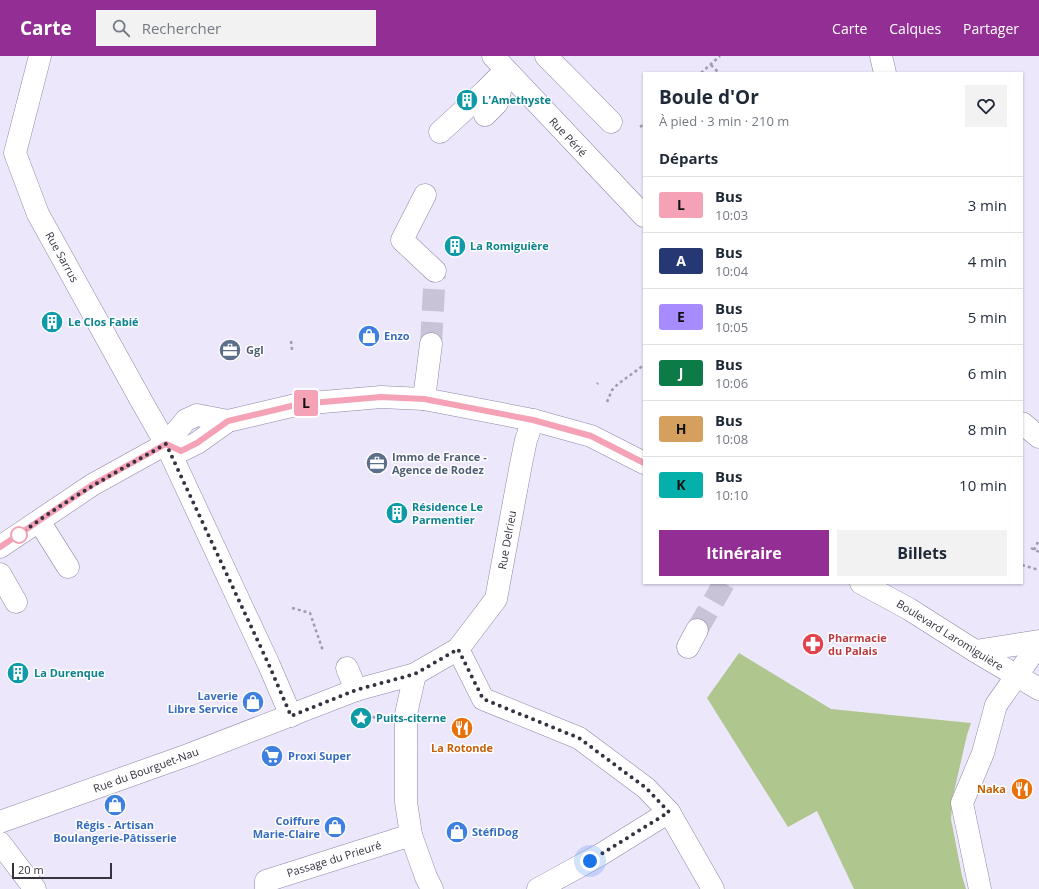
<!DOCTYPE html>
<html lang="fr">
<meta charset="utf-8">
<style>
:root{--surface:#fff;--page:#f2f2f3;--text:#1f2937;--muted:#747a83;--line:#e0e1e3;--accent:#922e94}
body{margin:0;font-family:"Open Sans",sans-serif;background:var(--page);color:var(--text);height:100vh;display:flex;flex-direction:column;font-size:15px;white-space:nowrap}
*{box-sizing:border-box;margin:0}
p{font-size:13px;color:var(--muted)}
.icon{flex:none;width:22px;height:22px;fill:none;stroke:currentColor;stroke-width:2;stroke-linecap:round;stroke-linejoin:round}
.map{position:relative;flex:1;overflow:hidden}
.panel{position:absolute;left:643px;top:16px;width:380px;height:512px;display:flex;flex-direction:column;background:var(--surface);border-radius:0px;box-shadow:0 1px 3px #0004}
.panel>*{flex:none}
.badge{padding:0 8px;border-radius:3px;font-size:14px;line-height:26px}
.scale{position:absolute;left:12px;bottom:10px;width:100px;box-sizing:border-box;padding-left:4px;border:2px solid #363240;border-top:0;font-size:11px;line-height:14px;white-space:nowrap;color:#363240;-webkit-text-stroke:3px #fff;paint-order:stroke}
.you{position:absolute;width:20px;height:20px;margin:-10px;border:3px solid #fff;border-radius:50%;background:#1a73e8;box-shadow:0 0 0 6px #1a73e833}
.map>.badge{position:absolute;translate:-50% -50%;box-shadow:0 0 0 2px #fff}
h2{padding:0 16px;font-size:15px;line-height:36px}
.round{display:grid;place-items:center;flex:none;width:42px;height:42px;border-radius:0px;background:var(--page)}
.summary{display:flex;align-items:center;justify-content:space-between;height:68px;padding:0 16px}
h1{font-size:19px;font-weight:700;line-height:30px}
.action{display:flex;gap:8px;margin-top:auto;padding:8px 16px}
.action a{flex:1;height:46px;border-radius:0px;background:var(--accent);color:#fff;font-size:16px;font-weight:700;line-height:46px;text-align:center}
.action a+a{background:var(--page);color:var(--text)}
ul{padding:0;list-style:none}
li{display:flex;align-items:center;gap:12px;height:56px;padding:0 16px;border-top:1px solid var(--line)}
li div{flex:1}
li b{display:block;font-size:15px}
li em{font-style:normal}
li .badge{min-width:44px;font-weight:700;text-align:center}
header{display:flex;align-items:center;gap:24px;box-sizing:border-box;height:56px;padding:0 20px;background:var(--accent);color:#fff}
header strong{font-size:19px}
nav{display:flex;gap:22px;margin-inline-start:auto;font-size:14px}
.search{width:280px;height:36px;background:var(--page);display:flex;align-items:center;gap:10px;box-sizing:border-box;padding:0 14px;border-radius:0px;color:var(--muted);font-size:15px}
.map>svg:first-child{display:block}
</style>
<header>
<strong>Carte</strong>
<div class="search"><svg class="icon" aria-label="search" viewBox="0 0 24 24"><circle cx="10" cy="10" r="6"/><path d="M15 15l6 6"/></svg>Rechercher</div>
<nav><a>Carte</a><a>Calques</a><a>Partager</a></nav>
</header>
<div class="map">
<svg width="1039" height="833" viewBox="0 0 1039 833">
<rect width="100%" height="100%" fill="#ede7fc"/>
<polygon fill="#afc68e" points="739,597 831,653 971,667 967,679 953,740 951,763 962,820 966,833 854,833 817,755 788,771 707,642"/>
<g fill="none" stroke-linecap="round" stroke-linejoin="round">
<g stroke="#c8c3d6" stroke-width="22" stroke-dasharray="22 11" stroke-linecap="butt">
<polyline points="431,288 435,215"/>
<polyline points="697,574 724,527"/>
</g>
<g stroke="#8f85a6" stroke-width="23">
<g id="minor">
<polyline points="40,0 15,97 38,158 142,346 166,388 269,609 291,660"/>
<polyline points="493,0 644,160"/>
<polyline points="546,0 611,66"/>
<polyline points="881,0 885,17"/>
<polyline points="485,59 497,47 505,15"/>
<polyline points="440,76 485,35 506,14"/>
<polyline points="425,139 402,184 435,215"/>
<polyline points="424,343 431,288"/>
<polyline points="1022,367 1039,381"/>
<polyline points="166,388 181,395 197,387 228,365 300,348 381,341 424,343 533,364 591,380 644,407"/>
<polyline points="39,465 68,511"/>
<polyline points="0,491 92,429 166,388 186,364 197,359 228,365"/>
<polyline points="0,518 16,546"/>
<polyline points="861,527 909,553 975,595 1039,633"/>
<polyline points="688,591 697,574"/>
<polyline points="458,593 483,643 579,682 646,732 669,756 713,833"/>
<polyline points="975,595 1039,585"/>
<polyline points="347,612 356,634"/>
<polyline points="415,618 406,658 406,746 411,779 426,821 432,833"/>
<polyline points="0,766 188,699 356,634 415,618 458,593 496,543 521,408 526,384 533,364"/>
<polyline points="0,787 35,833"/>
<polyline points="266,833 266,825 411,779"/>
<polyline points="538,833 600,799 669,756"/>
<polyline points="980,833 962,747 983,697 996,649 1039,588"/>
</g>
</g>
<g stroke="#a19cae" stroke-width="2.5" stroke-dasharray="3 3" stroke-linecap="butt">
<polyline points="711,9 719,17"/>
<polyline points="701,17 720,0"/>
<polyline points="640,71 644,68"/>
<polyline points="291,285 292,294"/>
<polyline points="597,328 598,327"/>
<polyline points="607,346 612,334 618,328 644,309"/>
<polyline points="1031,492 1039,496"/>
<polyline points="1034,494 1039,484"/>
<polyline points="1022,509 1039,514"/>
<polyline points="292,552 310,557 323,595"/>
<polyline points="361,665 372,661 378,662"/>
</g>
<use href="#minor" stroke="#fff" stroke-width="22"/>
</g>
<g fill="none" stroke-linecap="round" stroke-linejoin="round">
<g stroke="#fff" stroke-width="9">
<polyline id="line" points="0,491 92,429 166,388 181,395 197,387 228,365 300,348 381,341 424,343 533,364 591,380 644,407"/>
</g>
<use href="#line" stroke="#f5a1b6" stroke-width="6"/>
<path stroke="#363240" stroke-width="4" stroke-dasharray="0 7.2" d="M19,479C65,444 116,416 166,388L269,609L291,660L356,634L415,618L458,593L483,643L579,682L646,732L669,756L590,805"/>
</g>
<defs>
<g id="building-disc" transform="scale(1.15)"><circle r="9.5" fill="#0f9aa8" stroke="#fff"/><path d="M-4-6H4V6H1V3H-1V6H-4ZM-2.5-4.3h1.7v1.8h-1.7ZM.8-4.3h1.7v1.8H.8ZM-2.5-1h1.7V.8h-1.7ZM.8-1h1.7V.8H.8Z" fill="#fff"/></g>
<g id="shop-disc" transform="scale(1.15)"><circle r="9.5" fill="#3f7fe0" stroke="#fff"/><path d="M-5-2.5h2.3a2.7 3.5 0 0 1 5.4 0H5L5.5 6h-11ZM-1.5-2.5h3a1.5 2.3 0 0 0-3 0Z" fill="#fff"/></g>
<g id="office-disc" transform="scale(1.15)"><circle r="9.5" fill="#5c6f8a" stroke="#fff"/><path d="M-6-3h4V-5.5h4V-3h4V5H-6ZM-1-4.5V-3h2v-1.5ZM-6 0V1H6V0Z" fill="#fff"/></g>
<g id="pharmacy-disc" transform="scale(1.15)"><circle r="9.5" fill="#e0444e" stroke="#fff"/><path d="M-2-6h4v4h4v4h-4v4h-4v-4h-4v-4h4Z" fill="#fff"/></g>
<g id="sight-disc" transform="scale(1.15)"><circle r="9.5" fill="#0f9aa8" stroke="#fff"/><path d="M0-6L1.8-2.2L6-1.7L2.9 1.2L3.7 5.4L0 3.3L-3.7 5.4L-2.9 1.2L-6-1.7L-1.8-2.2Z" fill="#fff"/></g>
<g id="restaurant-disc" transform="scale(1.15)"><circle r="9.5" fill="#e8710a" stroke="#fff"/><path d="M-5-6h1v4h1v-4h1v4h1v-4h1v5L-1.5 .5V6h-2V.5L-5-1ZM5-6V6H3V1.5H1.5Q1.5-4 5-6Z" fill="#fff"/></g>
<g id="supermarket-disc" transform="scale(1.15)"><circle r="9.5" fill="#3f7fe0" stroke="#fff"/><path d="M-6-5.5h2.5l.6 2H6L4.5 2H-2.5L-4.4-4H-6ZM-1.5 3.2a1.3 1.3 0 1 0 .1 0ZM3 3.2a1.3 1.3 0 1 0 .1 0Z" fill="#fff"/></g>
</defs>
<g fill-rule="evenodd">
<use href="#building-disc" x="467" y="44"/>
<use href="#building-disc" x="455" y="190"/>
<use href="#building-disc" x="52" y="266"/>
<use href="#shop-disc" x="369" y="280"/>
<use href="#office-disc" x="230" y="294"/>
<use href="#office-disc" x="377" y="407"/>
<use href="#building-disc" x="397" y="457"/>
<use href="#pharmacy-disc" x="813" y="588"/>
<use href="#building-disc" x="18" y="617"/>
<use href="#shop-disc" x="253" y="646"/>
<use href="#sight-disc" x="361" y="662"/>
<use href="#restaurant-disc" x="462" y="672"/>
<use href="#supermarket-disc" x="272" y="700"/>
<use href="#restaurant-disc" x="1022" y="733"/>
<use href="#shop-disc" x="115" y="749"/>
<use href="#shop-disc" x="335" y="771"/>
<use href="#shop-disc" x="457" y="776"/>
</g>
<circle fill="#fff" stroke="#f5a1b6" stroke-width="2" cx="19" cy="479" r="8"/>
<g text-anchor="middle" stroke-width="3" stroke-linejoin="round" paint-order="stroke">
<g font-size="11" font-weight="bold" fill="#0d838f" stroke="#fff" text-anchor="start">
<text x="482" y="48">L'Amethyste</text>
<text x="470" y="194">La Romiguière</text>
<text x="68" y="270">Le Clos Fabié</text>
<text x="412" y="455">Résidence Le<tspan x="412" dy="13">Parmentier</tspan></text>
<text x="34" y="621">La Durenque</text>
<text x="376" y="666">Puits-citerne</text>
</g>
<g font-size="11" fill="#363240" stroke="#fff">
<text transform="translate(568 81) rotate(47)" y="4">Rue Périé</text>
<text transform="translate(62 201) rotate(61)" y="4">Rue Sarrus</text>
<text transform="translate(507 484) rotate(-80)" y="4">Rue Delrieu</text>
<text transform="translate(950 579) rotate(32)" y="4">Boulevard Laromiguière</text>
<text transform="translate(146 714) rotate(-20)" y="4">Rue du Bourguet-Nau</text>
<text transform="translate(334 803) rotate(-17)" y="4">Passage du Prieuré</text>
</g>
<g font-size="11" font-weight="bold" fill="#366cbe" stroke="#fff" text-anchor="start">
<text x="384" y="284">Enzo</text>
<text x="238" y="644" text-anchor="end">Laverie<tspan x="238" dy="13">Libre Service</tspan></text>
<text x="288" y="704">Proxi Super</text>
<text x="320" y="769" text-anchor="end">Coiffure<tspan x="320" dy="13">Marie-Claire</tspan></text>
<text x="115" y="773" text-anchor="middle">Régis - Artisan<tspan x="115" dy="13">Boulangerie-Pâtisserie</tspan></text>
<text x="472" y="780">StéfiDog</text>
</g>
<g font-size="11" font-weight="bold" fill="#4e5e75" stroke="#fff" text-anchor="start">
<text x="246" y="298">Ggl</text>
<text x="392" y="405">Immo de France -<tspan x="392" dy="13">Agence de Rodez</tspan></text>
</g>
<g font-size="11" font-weight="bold" fill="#be3a42" stroke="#fff" text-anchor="start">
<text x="828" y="586">Pharmacie<tspan x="828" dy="13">du Palais</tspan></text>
</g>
<g font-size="11" font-weight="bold" fill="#c56008" stroke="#fff">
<text x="462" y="696">La Rotonde</text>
<text x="1006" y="737" text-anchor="end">Naka</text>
</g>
</g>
</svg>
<div class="scale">20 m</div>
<div class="you" style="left:590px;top:805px"></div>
<b class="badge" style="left:306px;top:347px;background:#f5a1b6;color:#111">L</b>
<section class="panel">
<div class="summary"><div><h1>Boule d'Or</h1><p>À pied · 3 min · 210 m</p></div><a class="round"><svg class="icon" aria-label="heart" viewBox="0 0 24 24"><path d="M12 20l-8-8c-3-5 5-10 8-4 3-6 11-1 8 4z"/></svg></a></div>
<h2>Départs</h2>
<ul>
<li><span class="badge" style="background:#f5a1b6;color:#111">L</span><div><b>Bus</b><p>10:03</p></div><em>3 min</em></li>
<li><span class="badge" style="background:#263873;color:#fff">A</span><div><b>Bus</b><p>10:04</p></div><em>4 min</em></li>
<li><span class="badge" style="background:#a68cff;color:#111">E</span><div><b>Bus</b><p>10:05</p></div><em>5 min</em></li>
<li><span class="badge" style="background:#0d7b48;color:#fff">J</span><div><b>Bus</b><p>10:06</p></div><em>6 min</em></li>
<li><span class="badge" style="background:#d5a05e;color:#111">H</span><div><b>Bus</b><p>10:08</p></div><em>8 min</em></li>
<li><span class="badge" style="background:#04b0a9;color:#111">K</span><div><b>Bus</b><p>10:10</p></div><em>10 min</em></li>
</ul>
<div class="action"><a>Itinéraire</a><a>Billets</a></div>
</section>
</div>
